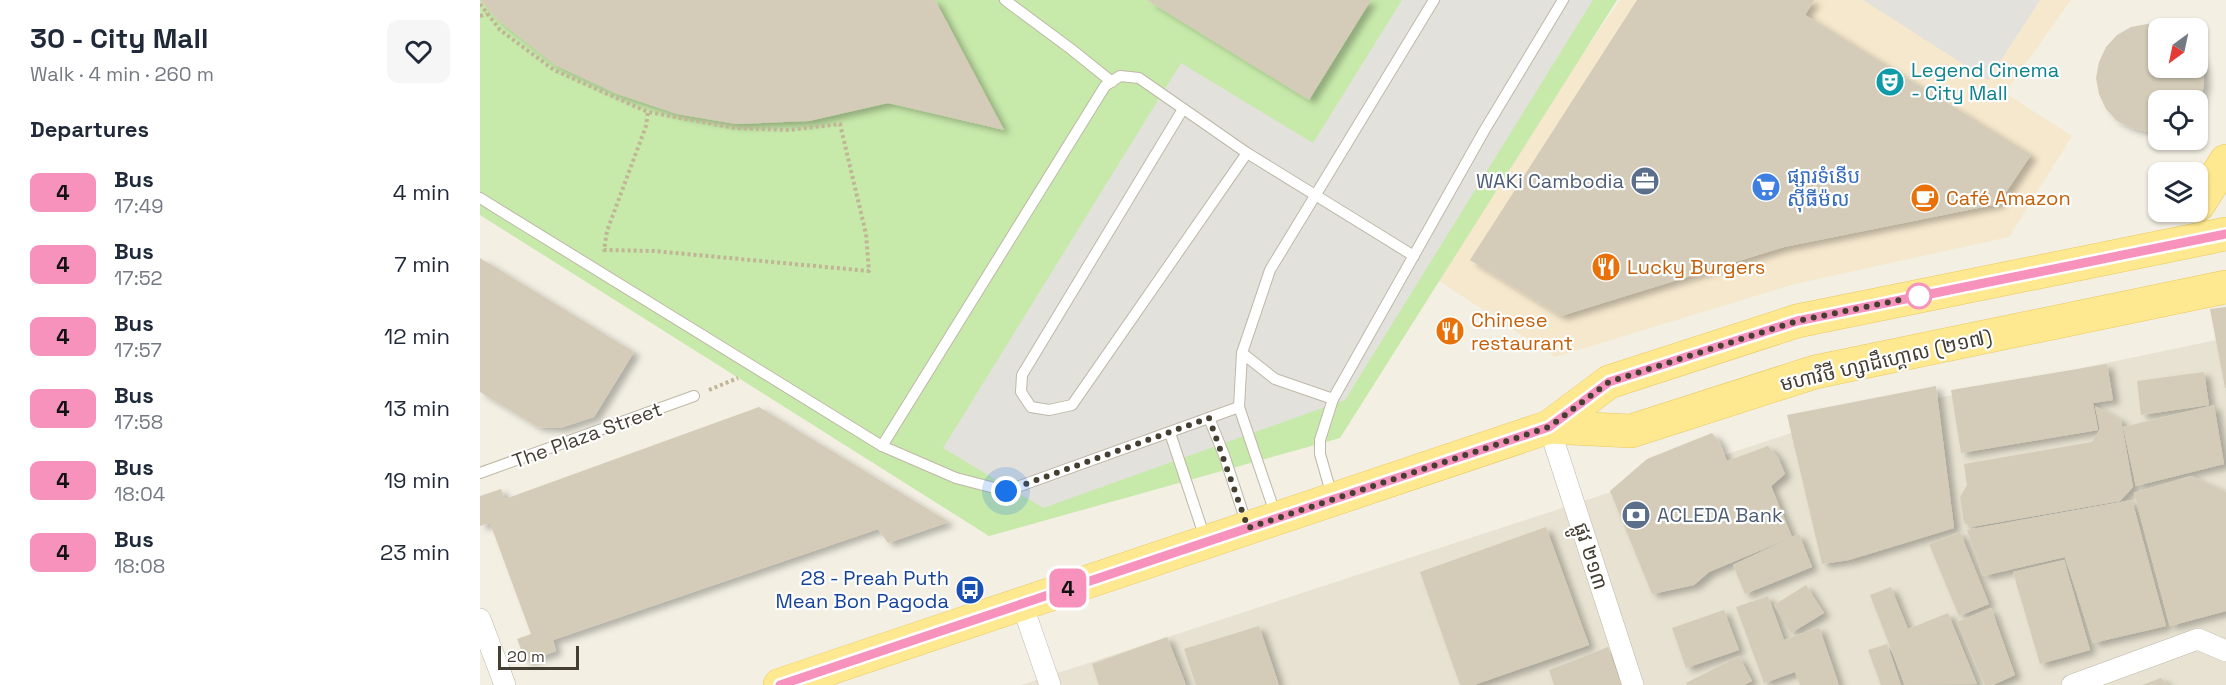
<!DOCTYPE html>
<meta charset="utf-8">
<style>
:root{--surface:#fff;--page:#f6f6f7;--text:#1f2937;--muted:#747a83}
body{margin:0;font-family:"Space Grotesk","Noto Sans Khmer",sans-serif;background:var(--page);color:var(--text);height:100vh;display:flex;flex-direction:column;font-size:22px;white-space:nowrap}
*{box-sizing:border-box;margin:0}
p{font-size:20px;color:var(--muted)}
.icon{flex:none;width:33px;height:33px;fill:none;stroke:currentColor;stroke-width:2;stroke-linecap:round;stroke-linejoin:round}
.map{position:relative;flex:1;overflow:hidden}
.panel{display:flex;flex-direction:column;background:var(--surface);width:480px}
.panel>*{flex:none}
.badge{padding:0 12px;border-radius:9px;font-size:21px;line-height:39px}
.needle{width:39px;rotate:213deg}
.tools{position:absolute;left:1668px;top:18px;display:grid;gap:12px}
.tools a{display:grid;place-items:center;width:60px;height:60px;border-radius:12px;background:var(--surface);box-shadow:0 2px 4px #0004;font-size:30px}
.scale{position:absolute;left:18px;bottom:15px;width:81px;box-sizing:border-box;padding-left:6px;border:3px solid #453f33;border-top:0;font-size:16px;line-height:21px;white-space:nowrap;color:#453f33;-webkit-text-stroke:4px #fff;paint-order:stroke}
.you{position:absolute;width:30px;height:30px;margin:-15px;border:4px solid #fff;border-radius:50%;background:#1a73e8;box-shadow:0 0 0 9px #1a73e833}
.map>.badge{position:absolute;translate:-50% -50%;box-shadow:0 0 0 3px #fff}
h2{padding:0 30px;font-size:22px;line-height:54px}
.round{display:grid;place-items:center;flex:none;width:63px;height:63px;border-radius:12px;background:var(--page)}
.head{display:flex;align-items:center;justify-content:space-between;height:102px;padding:0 30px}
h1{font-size:28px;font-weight:700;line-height:45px}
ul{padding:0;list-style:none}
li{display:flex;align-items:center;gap:18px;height:72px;padding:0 30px}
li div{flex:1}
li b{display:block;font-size:22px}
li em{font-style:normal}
li .badge{min-width:66px;font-weight:700;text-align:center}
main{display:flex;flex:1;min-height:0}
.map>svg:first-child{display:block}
</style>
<main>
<section class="panel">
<div class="head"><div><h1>30 - City Mall</h1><p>Walk · 4 min · 260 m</p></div><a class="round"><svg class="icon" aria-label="heart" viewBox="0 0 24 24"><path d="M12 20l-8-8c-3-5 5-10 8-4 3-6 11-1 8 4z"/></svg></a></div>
<h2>Departures</h2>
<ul>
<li><span class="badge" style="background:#f792bd;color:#111">4</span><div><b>Bus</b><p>17:49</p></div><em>4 min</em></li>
<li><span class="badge" style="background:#f792bd;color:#111">4</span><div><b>Bus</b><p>17:52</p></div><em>7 min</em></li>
<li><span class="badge" style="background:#f792bd;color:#111">4</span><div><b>Bus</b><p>17:57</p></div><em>12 min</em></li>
<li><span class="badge" style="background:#f792bd;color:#111">4</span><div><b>Bus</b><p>17:58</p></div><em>13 min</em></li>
<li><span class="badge" style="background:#f792bd;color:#111">4</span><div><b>Bus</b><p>18:04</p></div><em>19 min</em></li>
<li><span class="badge" style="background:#f792bd;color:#111">4</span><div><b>Bus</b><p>18:08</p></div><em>23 min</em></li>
</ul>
</section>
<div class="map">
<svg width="1746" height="685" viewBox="0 0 1746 685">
<defs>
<filter id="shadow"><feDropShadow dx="6" dy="4" stdDeviation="3" flood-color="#0004"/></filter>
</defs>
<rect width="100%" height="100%" fill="#f3efe3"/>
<polygon fill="#e7e2d1" points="1746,338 1746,685 541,685 1348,421"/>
<polygon fill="#f6e8cd" points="1140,0 1591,0 1525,93 1592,136 1529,237 1315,284 1075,357 950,275"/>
<polygon fill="#c7e9aa" points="0,0 1137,0 860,438 509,536 0,215"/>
<g fill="#e3e1dc">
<polygon points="922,0 1113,0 865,400 563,508 463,448 701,63 833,143"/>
<polygon points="1383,0 1560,0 1508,80"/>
</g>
<g fill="#d4ccb8" filter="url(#shadow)">
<polygon points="0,0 455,0 524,130 408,103 329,121 256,124 197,114 137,94 75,65 18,20"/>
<polygon points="667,0 891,0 829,100"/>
<polygon points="1157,0 1334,0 1325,15 1551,155 1518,204 1304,247 1081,316 990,260"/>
<polygon points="1667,24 1683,25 1691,28 1678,28 1678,68 1718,68 1718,50 1724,70 1724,86 1718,105 1718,100 1678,100 1678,131 1668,132 1652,128 1637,121 1626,109 1619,94 1616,78 1619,62 1626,47 1637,35 1651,27"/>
<polygon points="0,258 154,352 114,417 80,428 58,427 0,392"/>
<polygon points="1746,307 1746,388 1745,388 1730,309"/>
<polygon points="1627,364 1633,400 1613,403 1618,430 1481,453 1471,390"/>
<polygon points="1724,372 1729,405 1661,415 1657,381"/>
<polygon points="1456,386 1474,528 1369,560 1342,564 1307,415"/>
<polygon points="1734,405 1744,464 1656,486 1643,427"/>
<polygon points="1615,406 1641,420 1653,487 1640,501 1491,527 1484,523 1480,497 1487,485 1484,464 1612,442 1620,429"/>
<polygon points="279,407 469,522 408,543 398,529 73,640 76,651 46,662 37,639 51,634 10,523 0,526 0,496 21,489 25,499"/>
<polygon points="1232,433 1239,441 1247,461 1288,446 1298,457 1305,474 1291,486 1312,537 1319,534 1332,567 1265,594 1253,565 1310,538 1229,572 1214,585 1172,594 1130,491 1167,459"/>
<polygon points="1711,476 1746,492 1746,611 1690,626 1654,493"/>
<polygon points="1652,500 1686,626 1613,643 1585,557 1503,576 1487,530"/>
<polygon points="1066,527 1109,645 994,685 980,685 940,572"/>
<polygon points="1480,532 1509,604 1479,616 1449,544"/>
<polygon points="1584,560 1610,650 1560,664 1533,572"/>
<polygon points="1326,585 1344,613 1311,633 1294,605"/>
<polygon points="1411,587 1428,629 1468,613 1497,684 1425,685 1390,595"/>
<polygon points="1288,596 1304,640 1339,627 1359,685 1320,685 1315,672 1284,683 1256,607"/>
<polygon points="1511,608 1535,675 1513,685 1505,685 1477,622"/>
<polygon points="1244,610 1259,650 1206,668 1192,628"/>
<polygon points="779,626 799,685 716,685 704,649"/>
<polygon points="687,637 706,685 619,685 612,664"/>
<polygon points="1407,644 1421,685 1401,685 1388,650"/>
<polygon points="1128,647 1141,685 1074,685 1069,670"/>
<polygon points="1259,656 1272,681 1264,685 1207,685 1206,683"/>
<polygon points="1681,678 1688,685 1662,685"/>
</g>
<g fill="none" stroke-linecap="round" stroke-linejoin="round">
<g stroke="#beb8a6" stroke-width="12">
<g id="lane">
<polyline points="525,0 591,49 632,82"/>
<polyline points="703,109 542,375 541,392 551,407 569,410 592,405 767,153"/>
<polyline points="0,198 402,446 476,478 526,491 759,407"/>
<polyline points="762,353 795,379 853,399"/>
<polyline points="729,418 744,455 767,525"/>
<polyline points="690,433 725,538"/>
<polyline points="402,446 625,86 640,76 659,78 767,153 934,256"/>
<polyline points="0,473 214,396"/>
<polyline points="852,496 840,454 840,440 853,399 1004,131 1083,0"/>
<polyline points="796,516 759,407 762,353 790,270 954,0"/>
</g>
</g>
<g stroke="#beb8a6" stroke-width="22">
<g id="street">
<polyline points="1069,427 1153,685"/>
<polyline points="542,604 570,685"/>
<polyline points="0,619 25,685"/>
<polyline points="1592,685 1718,639 1746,651"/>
</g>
</g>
<g stroke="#e8c95c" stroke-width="34">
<g id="primary">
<polyline points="1718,205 1746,161"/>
<polyline points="1069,427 1151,431 1335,372 1746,287"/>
<polyline points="300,685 1069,427 1129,382 1317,321 1746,234"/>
</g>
</g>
<g stroke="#c0b596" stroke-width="4" stroke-dasharray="3 3" stroke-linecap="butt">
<polyline points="0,4 20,30 74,70 168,112 166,126 127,231 124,250 174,251 389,271 386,234 360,124 309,130 255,128 168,112"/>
<polyline points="0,16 7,14"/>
<polyline points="229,390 258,378"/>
</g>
<use href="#lane" stroke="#fff" stroke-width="10"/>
<use href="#street" stroke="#fff" stroke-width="21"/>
<use href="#primary" stroke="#ffe990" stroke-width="33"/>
</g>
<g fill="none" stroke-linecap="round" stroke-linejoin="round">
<g stroke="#fff" stroke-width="14">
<polyline id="line" points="300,685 1069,427 1129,382 1317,321 1746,234"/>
</g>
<use href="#line" stroke="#f792bd" stroke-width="9"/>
<polyline stroke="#453f33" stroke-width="6" stroke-dasharray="0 10.8" points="526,491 729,418 768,528 1069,427 1129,382 1317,321 1439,296"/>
</g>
<defs>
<g id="theatre-disc" transform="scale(1.5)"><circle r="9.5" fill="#0f9aa8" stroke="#fff"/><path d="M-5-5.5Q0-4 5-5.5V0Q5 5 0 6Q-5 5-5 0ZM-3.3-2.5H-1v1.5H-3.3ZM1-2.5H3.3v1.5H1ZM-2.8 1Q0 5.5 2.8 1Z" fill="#fff"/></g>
<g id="office-disc" transform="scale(1.5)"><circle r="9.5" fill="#5c6f8a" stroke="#fff"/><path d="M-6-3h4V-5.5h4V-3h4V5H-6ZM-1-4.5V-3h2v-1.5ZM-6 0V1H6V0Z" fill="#fff"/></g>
<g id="supermarket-disc" transform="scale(1.5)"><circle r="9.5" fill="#3f7fe0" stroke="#fff"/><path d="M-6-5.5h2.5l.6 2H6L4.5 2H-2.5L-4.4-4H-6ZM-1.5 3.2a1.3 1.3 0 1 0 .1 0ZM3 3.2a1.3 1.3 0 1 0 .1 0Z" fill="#fff"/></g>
<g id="cafe-disc" transform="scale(1.5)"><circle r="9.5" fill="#e8710a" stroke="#fff"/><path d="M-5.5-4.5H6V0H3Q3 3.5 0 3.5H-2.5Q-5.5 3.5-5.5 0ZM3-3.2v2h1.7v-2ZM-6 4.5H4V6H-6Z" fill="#fff"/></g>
<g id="restaurant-disc" transform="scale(1.5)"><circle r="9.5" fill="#e8710a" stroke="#fff"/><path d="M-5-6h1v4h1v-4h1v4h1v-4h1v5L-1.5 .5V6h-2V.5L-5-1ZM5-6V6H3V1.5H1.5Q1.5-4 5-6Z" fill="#fff"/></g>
<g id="bank-disc" transform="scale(1.5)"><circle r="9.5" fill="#5c6f8a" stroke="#fff"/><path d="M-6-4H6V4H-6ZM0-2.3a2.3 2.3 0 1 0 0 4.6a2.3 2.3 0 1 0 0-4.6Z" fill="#fff"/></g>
<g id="bus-disc" transform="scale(1.5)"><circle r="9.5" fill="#1a4fb4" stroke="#fff"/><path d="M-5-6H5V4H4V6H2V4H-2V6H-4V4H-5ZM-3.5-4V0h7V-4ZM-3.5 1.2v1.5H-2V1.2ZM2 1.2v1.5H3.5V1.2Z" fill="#fff"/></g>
</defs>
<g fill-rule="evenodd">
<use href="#theatre-disc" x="1410" y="82"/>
<use href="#office-disc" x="1165" y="181"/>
<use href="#supermarket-disc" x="1286" y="187"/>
<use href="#cafe-disc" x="1445" y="198"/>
<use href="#restaurant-disc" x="1126" y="267"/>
<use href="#restaurant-disc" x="970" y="331"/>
<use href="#bank-disc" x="1156" y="515"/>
<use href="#bus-disc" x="490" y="590"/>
</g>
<circle fill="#fff" stroke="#f792bd" stroke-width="3" cx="1439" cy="296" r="12"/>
<g text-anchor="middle" stroke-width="4.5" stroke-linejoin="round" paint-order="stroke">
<g font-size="20" fill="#0d838f" stroke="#fff" text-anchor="start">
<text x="1431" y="77">Legend Cinema<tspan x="1431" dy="23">- City Mall</tspan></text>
</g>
<g font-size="20" fill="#366cbe" stroke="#fff" text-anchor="start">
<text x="1307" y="183">ផ្សារទំនើប<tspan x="1307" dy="23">ស៊ីធីម៉ល</tspan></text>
</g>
<g font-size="20" fill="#4e5e75" stroke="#fff" text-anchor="end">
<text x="1144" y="188">WAKi Cambodia</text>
<text x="1177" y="522" text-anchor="start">ACLEDA Bank</text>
</g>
<g font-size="20" fill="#c56008" stroke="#fff" text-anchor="start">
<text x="1466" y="205">Café Amazon</text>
<text x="1147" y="274">Lucky Burgers</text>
<text x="991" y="327">Chinese<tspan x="991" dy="23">restaurant</tspan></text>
</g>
<g font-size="20" fill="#453f33" stroke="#fff">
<text transform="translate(1406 360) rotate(-13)" y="7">មហាវិថី ហ្សាដឹហ្គោល (២១៧)</text>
<text transform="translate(107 435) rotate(-20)" y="7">The Plaza Street</text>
<text transform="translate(1111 556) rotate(72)" y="7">ផ្លូវ ២១៣</text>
</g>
<g font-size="20" fill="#164399" stroke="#fff" text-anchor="end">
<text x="469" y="585">28 - Preah Puth<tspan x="469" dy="23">Mean Bon Pagoda</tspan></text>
</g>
</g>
</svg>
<div class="tools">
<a><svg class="needle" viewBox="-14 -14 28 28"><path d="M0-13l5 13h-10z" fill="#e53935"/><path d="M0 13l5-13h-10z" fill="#747a83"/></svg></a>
<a><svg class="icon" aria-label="locate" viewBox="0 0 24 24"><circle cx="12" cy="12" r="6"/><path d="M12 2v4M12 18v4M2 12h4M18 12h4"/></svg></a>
<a><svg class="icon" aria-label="layers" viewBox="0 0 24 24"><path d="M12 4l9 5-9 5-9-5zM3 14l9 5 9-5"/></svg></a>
</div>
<div class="scale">20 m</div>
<div class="you" style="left:526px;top:491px"></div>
<b class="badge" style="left:588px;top:588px;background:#f792bd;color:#111">4</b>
</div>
</main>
